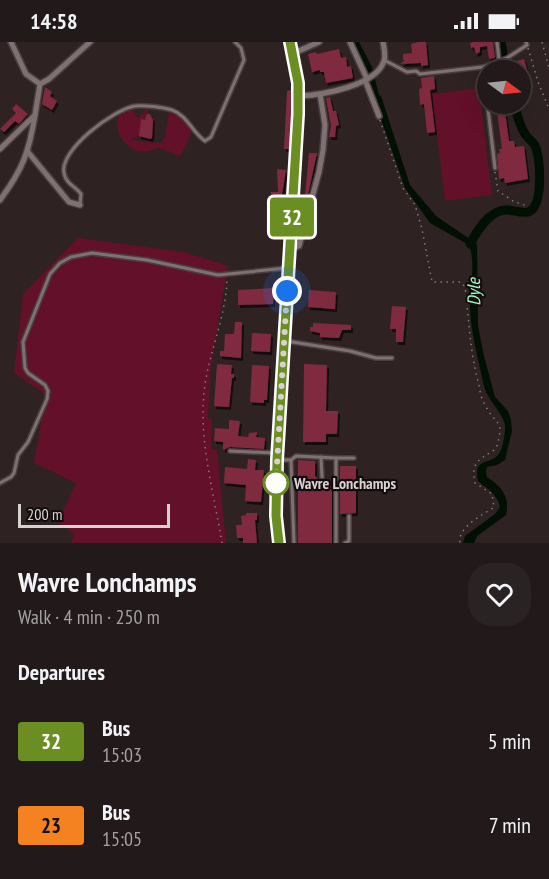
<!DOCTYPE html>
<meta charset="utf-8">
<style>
:root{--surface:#221a1a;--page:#2a2323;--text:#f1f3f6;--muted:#a2a1a2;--line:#3f3839}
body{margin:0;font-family:"PT Sans Narrow",sans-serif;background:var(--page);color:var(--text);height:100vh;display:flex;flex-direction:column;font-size:22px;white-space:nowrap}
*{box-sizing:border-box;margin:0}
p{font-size:20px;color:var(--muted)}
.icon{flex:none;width:33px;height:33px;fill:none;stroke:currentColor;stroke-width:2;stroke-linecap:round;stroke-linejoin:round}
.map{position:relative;height:501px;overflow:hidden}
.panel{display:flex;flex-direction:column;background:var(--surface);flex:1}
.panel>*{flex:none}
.badge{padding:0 12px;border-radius:4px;font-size:21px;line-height:39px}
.needle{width:39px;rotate:105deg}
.fabs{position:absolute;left:477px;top:18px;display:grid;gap:12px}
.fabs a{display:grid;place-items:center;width:54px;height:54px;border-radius:50%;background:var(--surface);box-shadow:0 6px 24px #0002,0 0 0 2px var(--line);font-size:30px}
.scale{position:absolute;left:18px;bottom:15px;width:152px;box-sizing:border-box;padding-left:6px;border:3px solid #d9d0d1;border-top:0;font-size:16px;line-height:21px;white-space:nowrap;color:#d9d0d1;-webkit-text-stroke:4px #120d0d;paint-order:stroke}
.you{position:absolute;width:30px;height:30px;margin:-15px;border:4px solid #fff;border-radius:50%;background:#1a73e8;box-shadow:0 0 0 9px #1a73e833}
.map>.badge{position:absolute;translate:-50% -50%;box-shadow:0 0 0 3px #fff}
h2{padding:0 18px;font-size:22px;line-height:54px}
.round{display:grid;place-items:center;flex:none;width:63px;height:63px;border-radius:24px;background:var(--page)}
.headline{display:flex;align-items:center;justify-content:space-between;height:102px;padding:0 18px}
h1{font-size:28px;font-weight:700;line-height:45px}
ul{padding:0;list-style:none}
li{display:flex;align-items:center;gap:18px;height:84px;padding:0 18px}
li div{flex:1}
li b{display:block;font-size:22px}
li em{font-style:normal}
li .badge{min-width:66px;font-weight:700;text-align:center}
.status{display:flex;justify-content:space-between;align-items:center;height:42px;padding:0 30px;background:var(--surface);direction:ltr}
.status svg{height:16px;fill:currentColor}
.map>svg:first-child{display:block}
</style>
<div class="status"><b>14:58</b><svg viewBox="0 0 49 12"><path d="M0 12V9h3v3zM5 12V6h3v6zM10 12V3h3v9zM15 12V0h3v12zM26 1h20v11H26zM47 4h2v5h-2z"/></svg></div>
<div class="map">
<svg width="549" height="501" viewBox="0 0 549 501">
<defs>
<filter id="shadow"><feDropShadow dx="2" dy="3" stdDeviation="0" flood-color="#0009"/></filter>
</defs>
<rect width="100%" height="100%" fill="#2e2223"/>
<g fill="#63102a">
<polygon points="479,46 492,153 445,159 432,52"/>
<path d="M147,66L148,72L145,78H141L139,95H133L132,98L160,101L165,96L169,69C180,72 187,80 192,90L180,115L171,110L158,106C121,124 101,65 134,67L135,74L139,75Z"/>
<polygon points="78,196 184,210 228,224 211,324 208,376 212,377 211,407 217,408 226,501 71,501 74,492 58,480 76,441 34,421 46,353 14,331 23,252"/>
</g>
<path fill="#001003" d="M352,0H359L372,25L379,53L381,54L410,143L436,174L477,202L478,284L484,314L495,355L508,369L511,378L512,389L505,418L497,423L487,425L486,430L487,435C502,445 510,455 506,473L477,494L474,501H463L465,494L495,472L500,465C497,451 487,447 478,439C473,415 489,423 497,414C503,408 504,397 505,388C507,372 486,360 483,340C478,315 470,288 470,262C470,242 476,222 469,203L430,181L405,146L373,54L367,29Z"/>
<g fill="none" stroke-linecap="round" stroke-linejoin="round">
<g stroke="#001003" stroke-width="9">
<polyline points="501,0 506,28"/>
<path d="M470,202C477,189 489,169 505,168C512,167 521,172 528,170C544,165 540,119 536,106C534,100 528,97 525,92C519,83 517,71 514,62"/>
</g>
</g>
<g fill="#80293f" filter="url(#shadow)">
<polygon points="418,0 426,0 428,23 421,24 421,21 400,22 405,18 403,18 403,12 412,11 411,2"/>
<polygon points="473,0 493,0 495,16 489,17 487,4 480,5 480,10 476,12 474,5 471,6 470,1"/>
<polygon points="339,7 341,16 346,15 347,25 351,24 353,36 326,41 324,30 320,30 320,28 312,30 308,12 316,10 317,12"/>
<polygon points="524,17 530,38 520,41 520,28 510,28 509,25 514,23 513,20"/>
<polygon points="434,34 435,47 430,48 435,90 427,91 424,62 420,63 419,47 422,46 421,36"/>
<polygon points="45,45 52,50 50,54 57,59 52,68 42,62"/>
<polygon points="291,48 293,54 290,107 284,107 287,49"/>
<polygon points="330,55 333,69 336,69 339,83 336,84 335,95 329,95 331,84 326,56"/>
<polygon points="16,62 28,72 19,82 15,79 4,90 0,87 16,71 12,67"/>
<polygon points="496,62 504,62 509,99 514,99 515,105 524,104 528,137 505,141 504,136 499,137 497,112 500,111 499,107 502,107"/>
<polygon points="147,72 150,72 153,78 152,96 150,97 139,94 141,77 145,78"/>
<polygon points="309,111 317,111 308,153 305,153"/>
<polygon points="277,127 286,128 281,159 271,157 271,150 278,150"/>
<polygon points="274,246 273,262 238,263 238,248"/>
<polygon points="309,248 336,250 335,267 308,265"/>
<polygon points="392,264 406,265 403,300 396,300 396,287 390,287"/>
<polygon points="235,280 242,280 241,316 220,314 220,309 224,309 225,292 234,292"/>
<polygon points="313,281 351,283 351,288 342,288 339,296 320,295 320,291 310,289 310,285 313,285"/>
<polygon points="252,291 271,292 270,310 251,309"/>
<polygon points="217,322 232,323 231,332 234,332 234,336 232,336 229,365 214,364"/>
<polygon points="304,322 327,323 326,369 338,369 337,392 326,392 326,400 303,400"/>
<polygon points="252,323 269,324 267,358 264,358 264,361 250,360"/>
<polygon points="229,378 240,379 238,394 248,395 249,391 257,390 256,395 265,396 264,407 230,405 223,408 223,400 214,399 215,386 229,387"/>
<polygon points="248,417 256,418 255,428 264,428 261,460 245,459 246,443 224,441 225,425 247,427"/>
<polygon points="298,418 315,419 315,434 326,443 332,443 332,501 298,501"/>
<polygon points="340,424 356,424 356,471 340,472"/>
<polygon points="246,471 257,471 257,478 255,478 257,501 243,501 243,496 237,496 236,483 242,483 241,474 246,473"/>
</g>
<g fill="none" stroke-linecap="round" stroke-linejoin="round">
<g stroke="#493e40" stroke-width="6">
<g id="service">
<polyline points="497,0 499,18"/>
<polyline points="384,18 407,30 416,29 420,32 483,25 507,16 527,3 526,0"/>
<polyline points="483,25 495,126"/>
<path d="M80,163L81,152C75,144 66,142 64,131C59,108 114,67 135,64C145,63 162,65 172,68C187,73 192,90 205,99L211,95L244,18L241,6L235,0"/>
<polyline points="286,299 350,309 376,316 392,316"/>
<polyline points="230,409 275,411"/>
<polyline points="321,415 322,435"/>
<polyline points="336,416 354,416"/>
<polyline points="277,418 291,418 296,414 336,416 336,501"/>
<polyline points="291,418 294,501"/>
<polyline points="0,441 11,435 14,431 18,413 28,400 47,357 48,349 45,343 28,331 25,326 23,300 50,232 60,221 71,215 92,211 147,218 218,233 287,226"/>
<polyline points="345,501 349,499 349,474"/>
</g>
</g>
<g stroke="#493e40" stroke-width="8">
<g id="minor">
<polyline points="11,0 26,32 40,42"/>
<polyline points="350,0 367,37"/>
<polyline points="294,11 319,0"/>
<polyline points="365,38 379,74"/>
<polyline points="40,42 49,37 90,0"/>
<path d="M299,54C322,53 376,44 384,19C386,13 384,6 383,0"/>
<polyline points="0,107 35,73 40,42"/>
<polyline points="28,110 69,160 80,163"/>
<path d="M0,158C23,127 29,110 35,73"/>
<polyline points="290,207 299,204 319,130 323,108 325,83 320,52"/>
</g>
</g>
<g stroke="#493e40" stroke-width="10">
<polyline id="secondary" points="279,501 276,438 277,405 299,54 296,25 290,0"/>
</g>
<g stroke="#847a7b" stroke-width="1.5" stroke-dasharray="1.5 4.5" stroke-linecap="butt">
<polyline points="542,0 549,26"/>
<polyline points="528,6 538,40 549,67"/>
<path d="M380,78L403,146L415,163L422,187L432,240H461L465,245C469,278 470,311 479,343C480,349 481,356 484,361C495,385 506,375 496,407C480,417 470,420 475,441L492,452L494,465C483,473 457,485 460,501"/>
<polyline points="495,130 498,149 513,159 527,164"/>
<path d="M222,501C214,452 199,400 204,350C208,312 226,276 227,237"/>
</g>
<use href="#service" stroke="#7f7072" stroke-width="3"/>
<use href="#minor" stroke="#7f7072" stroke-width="5"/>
<use href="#secondary" stroke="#7f7072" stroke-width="8"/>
</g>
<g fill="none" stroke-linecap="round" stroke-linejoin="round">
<g stroke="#fff" stroke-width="14">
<polyline id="line" points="279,501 276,474 277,418 298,72 298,41 290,0"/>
</g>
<use href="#line" stroke="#6b8e23" stroke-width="9"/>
<polyline stroke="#d9d0d1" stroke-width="6" stroke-dasharray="0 10.8" points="276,441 287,249"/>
</g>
<circle fill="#fff" stroke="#6b8e23" stroke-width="3" cx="276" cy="441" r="12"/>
<g text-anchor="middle" stroke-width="4.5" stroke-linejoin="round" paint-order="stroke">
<g font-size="16" font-weight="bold" fill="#d9d0d1" stroke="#120d0d" text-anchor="start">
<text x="294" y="447">Wavre Lonchamps</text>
</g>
<g font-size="18" font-style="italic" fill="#9efbc0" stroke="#120d0d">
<text transform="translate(474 250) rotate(-91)" y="6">Dyle</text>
</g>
</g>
</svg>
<div class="fabs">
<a><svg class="needle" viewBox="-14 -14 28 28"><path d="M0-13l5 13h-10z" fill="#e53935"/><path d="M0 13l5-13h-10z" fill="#a2a1a2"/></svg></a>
</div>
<div class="scale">200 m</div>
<div class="you" style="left:287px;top:249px"></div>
<b class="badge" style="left:292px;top:175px;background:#6b8e23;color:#fff">32</b>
</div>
<section class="panel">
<div class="headline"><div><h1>Wavre Lonchamps</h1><p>Walk · 4 min · 250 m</p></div><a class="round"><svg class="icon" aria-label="heart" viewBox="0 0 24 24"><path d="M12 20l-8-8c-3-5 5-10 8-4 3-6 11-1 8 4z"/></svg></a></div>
<h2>Departures</h2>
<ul>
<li><span class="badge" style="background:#6b8e23;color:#fff">32</span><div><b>Bus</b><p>15:03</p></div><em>5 min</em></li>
<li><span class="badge" style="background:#f58220;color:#111">23</span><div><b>Bus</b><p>15:05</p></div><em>7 min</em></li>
</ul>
</section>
